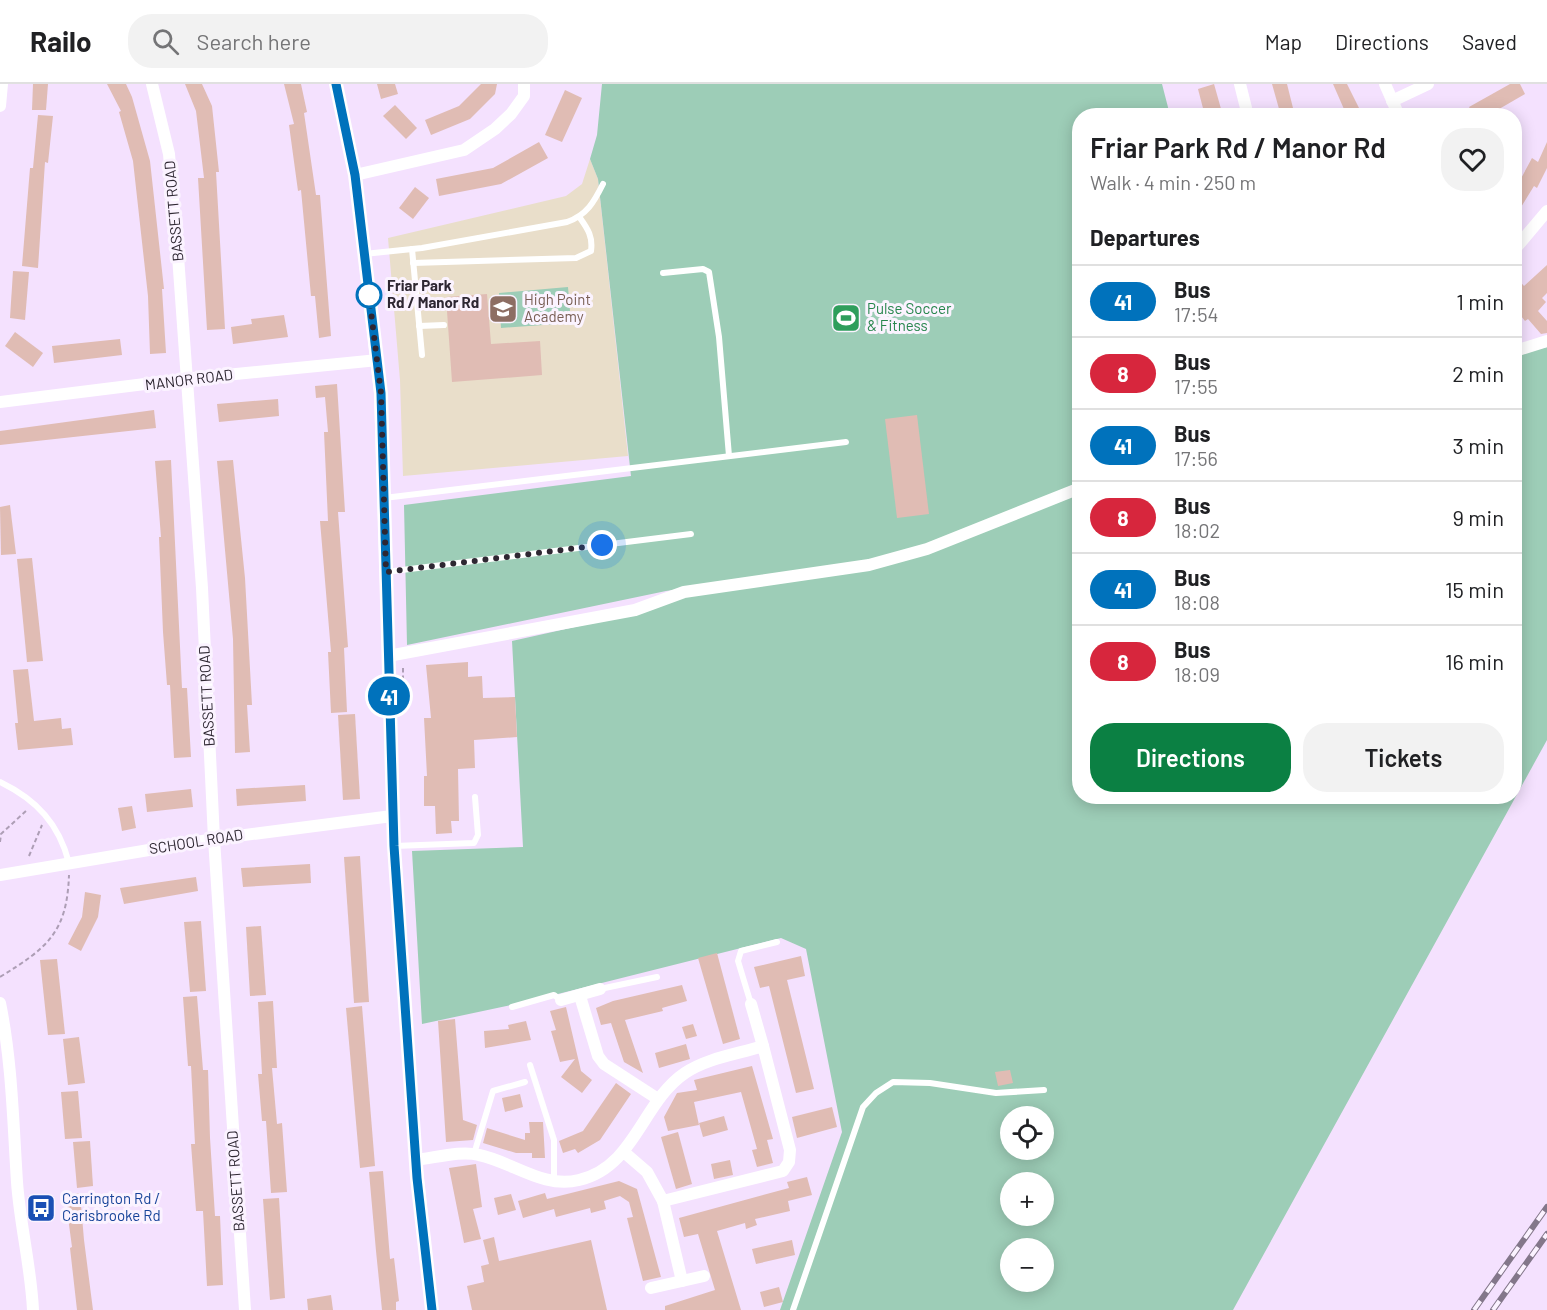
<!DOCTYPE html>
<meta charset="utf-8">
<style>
:root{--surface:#fff;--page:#f2f2f2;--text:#202124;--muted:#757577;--line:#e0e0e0;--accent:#0b8043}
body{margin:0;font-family:Barlow,sans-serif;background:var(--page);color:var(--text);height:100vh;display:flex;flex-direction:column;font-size:22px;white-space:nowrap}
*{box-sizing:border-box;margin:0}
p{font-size:20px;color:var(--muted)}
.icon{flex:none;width:33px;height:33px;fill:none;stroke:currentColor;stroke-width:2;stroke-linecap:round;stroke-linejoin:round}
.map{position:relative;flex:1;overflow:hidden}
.panel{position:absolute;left:1072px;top:24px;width:450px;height:696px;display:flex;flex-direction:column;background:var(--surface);border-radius:24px;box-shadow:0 3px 15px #0003}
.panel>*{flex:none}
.badge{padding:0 12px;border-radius:20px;font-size:21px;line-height:39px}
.controls{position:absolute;left:1000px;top:1022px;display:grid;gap:12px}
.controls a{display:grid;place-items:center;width:54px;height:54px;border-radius:50%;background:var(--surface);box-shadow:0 3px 15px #0003;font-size:30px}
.you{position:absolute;width:30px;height:30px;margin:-15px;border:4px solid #fff;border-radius:50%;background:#1a73e8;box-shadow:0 0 0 9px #1a73e833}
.map>.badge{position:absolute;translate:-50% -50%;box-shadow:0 0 0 3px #fff}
h2{padding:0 18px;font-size:22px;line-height:54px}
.round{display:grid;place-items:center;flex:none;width:63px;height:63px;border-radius:24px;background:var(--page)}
.head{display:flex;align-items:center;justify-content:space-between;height:102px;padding:0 18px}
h1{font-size:28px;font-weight:600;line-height:45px}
.action{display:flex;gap:12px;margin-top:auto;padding:12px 18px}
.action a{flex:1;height:69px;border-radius:24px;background:var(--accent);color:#fff;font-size:24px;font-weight:600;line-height:69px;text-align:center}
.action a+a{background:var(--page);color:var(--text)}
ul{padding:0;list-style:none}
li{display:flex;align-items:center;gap:18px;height:72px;padding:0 18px;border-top:2px solid var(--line)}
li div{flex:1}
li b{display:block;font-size:22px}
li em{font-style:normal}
li .badge{min-width:66px;font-weight:700;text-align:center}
header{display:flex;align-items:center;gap:36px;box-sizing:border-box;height:84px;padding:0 30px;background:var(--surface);border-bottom:2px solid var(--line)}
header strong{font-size:28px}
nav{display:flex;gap:33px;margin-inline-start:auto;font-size:21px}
.search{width:420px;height:54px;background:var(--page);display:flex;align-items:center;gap:15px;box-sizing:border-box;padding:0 21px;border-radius:24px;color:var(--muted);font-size:22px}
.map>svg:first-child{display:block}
</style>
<header>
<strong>Railo</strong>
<div class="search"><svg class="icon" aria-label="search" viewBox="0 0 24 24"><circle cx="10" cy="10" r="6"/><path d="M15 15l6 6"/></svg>Search here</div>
<nav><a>Map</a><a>Directions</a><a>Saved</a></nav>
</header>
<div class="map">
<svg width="1547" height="1226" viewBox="0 0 1547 1226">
<rect width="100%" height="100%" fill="#f4e1fe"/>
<polygon fill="#e9deca" points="590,75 598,95 628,372 403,392 400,296 388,154 566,112 582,100"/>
<g fill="#9dcdb7" fill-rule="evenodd">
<polygon points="602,0 1162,0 1170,31 1080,32 1080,400 924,463 866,478 666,507 407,561 404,421 631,392 598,95 590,75 597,51"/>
<polygon points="568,203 571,239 501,244 499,209"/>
<path d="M1547,263V656L1233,1226H780L842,1048L806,865L781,854L534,916L422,940L412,767L523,763L512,557L651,526L685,513L869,484L1080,409V712H1515V271ZM1011,1032H1044V1065H1011ZM1011,1098H1044V1131H1011ZM1011,1164H1044V1197H1011Z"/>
</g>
<g fill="#e0bcb4">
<polygon points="33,0 48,0 46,26 32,26"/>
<polygon points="107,0 126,0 132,13 150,77 164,205 162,205 166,269 150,270 148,212 133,77 119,28 121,27"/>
<polygon points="185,0 202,0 212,22 219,88 216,88 225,245 207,246 198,94 204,94 196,27"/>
<polygon points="284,0 301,0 307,28 304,29 316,111 320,111 331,252 319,254 315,212 311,212 301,106 298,107 289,41 294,40"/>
<polygon points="377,0 395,0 398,10 381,15"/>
<polygon points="481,0 497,0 495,10 470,35 431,51 425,36 459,22"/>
<polygon points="1214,0 1223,32 1205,32 1198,5"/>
<polygon points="1272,0 1287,0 1295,32 1281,32"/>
<polygon points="1333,0 1347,0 1361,28 1347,32"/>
<polygon points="1510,0 1520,0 1525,10 1487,32 1474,32 1469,23"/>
<polygon points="565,6 582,14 562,58 545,51"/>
<polygon points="395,21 417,44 406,55 383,32"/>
<polygon points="38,31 53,32 48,79 45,78 38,184 22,182 30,84 33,84"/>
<polygon points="539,58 548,74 501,100 439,112 436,95 493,84"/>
<polygon points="1547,58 1547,84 1537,104 1534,102 1515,133 1515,98 1518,100 1532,74 1538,78"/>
<polygon points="415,103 429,114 413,135 399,124"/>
<polygon points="1547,181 1547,209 1542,214 1546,218 1538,227 1547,237 1547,249 1541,250 1528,235 1525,237 1521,232 1515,237 1515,192 1524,202"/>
<polygon points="13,187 29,188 25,236 10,234"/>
<polygon points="487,210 491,260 540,257 542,291 452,298 446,213"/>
<polygon points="284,231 288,253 233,260 231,243 252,240 251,235"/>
<polygon points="15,248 43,269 33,283 5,262"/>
<polygon points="120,255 122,271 54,279 52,262"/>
<polygon points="337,300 345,428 338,428 348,563 344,564 347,628 331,629 328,568 331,568 320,437 328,437 324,348 328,348 325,313 316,314 315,302"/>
<polygon points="278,315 279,332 219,338 217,320"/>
<polygon points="154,326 156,344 0,361 0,347"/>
<polygon points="917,331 929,430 897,434 885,335"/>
<polygon points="171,376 182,604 187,604 191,673 174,674 170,601 167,601 163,548 159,453 161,453 155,377"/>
<polygon points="233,376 245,494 252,621 247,621 250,668 235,669 233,555 217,377"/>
<polygon points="10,421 16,470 1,471 0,423"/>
<polygon points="32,474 43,577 27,578 17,475"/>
<polygon points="468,578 468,593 482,592 483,614 515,613 517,653 474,656 475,684 458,685 459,737 451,737 452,749 436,750 435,722 424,722 424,692 427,692 424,634 431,634 426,581"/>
<polygon points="28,585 34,637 61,634 62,645 71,644 73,661 18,666 15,639 18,639 13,586"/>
<polygon points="355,630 360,715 343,716 338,631"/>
<polygon points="305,701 306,717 237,722 236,705"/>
<polygon points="191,705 193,723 147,728 145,710"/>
<polygon points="132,722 136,744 122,747 118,724"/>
<polygon points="360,772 369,918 354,919 344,773"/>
<polygon points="310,780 311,799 243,803 241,784"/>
<polygon points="196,793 198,807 124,820 120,804"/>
<polygon points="85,808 101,811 98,833 81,867 68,860 82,833"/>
<polygon points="201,837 206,907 190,908 184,838"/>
<polygon points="261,842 266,911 250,912 246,843"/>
<polygon points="717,869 740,955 723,960 698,874"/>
<polygon points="801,872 805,892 787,896 814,1005 796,1009 769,902 760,904 754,883"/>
<polygon points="57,875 65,950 48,951 40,876"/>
<polygon points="682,901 687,917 662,924 663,927 625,936 643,989 624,978 611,939 601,941 596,924 613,917"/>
<polygon points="197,912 203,986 208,986 210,1054 215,1132 220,1132 223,1201 207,1202 203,1127 196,1127 191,1060 195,1060 191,982 188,982 183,913"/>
<polygon points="273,917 277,984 272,984 277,1040 282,1039 287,1108 271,1109 266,1037 262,1037 258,990 262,990 258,918"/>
<polygon points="362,922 375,1082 360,1084 346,924"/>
<polygon points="566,923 581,987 592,996 582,1009 561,993 575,975 560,978 551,947 556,946 550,927"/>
<polygon points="455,935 463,1036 477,1041 473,1056 446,1058 438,937"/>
<polygon points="526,937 531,956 485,964 484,947 509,945 508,941"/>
<polygon points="693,940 697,952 686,955 682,943"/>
<polygon points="79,953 85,999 68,1001 63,955"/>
<polygon points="686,960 690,975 659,984 655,969"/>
<polygon points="752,982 773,1055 767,1056 773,1079 757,1083 752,1066 757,1065 741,1008 694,1018 699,1041 668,1047 664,1033 677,1009 697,1006 694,996"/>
<polygon points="1010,986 1013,999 998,1002 995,988"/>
<polygon points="616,999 631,1010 600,1056 578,1069 575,1065 563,1069 559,1057 583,1047"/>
<polygon points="78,1007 82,1054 65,1055 61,1008"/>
<polygon points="520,1010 523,1023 505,1028 502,1014"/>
<polygon points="832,1023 837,1043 797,1054 792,1033"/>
<polygon points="724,1032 728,1046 703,1053 699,1039"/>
<polygon points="529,1038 543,1038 545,1074 532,1074 532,1069 516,1069 483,1059 487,1044 525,1056 525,1049 530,1049"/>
<polygon points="678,1048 692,1100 676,1105 661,1053"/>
<polygon points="90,1057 93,1102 77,1104 73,1058"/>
<polygon points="730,1076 733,1091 714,1095 711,1080"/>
<polygon points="476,1080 482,1123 473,1125 481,1155 464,1159 449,1084"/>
<polygon points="383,1087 390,1175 394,1174 399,1217 396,1218 396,1226 382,1226 376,1167 369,1088"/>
<polygon points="807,1093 812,1111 788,1117 790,1127 755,1135 757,1141 746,1145 745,1139 717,1147 741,1226 665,1226 665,1222 715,1206 698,1150 684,1153 679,1134 789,1104 787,1098"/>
<polygon points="619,1097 637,1105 661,1193 643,1197 627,1134 633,1133 629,1118 620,1112 604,1117 606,1125 591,1129 590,1124 556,1133 554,1125 523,1134 518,1117 545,1109 547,1115"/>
<polygon points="80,1109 84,1156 93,1226 77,1226 70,1164 72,1163 65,1111"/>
<polygon points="511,1110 516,1126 498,1131 494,1114"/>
<polygon points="279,1114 285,1214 270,1216 263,1115"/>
<polygon points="494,1153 499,1177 591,1156 607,1226 472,1226 467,1202 484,1198 481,1182 489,1180 483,1156"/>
<polygon points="792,1156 795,1171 756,1180 752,1165"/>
<polygon points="779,1203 783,1218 764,1223 760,1208"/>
<polygon points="331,1211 333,1226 308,1226 307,1215"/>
</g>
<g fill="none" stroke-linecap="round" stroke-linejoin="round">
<g stroke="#ad9eb5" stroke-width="2" stroke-dasharray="4.5 3" stroke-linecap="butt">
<polyline points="403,611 403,581"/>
<polyline points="0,758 1,750 27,726"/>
<polyline points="29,772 42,741"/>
<path d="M0,893C47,864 67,849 69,791"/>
</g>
<g stroke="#fff" stroke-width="6">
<polyline points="412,165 422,271"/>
<path d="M364,170L422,164L567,138C587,131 594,118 603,100"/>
<path d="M413,179L576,174L591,167C593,153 588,145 580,134"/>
<polyline points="663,189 703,185 709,188 719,253 729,372"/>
<polyline points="419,242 444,241"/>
<polyline points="384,414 846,358"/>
<polyline points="386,488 691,450"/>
<path d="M0,698C37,716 59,740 69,779"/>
<polyline points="394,762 474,759 478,751 475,713"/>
<polyline points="600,905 657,893"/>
<polyline points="751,920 738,877 741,867 777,858"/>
<polyline points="512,923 554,911 561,916"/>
<polyline points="530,981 554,1056 554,1097"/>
<polyline points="474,1070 493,1007 525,998"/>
<polyline points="793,1226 863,1023 876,1009 893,998 930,999 996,1009 1044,1006"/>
</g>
<g stroke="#fff" stroke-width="12">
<polyline points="152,0 169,70 178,172 202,504 214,755 245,1226"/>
<polyline points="336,0 355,91 380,309 394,762 416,1076 432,1226"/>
<polyline points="1240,0 1248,32"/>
<polyline points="1385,0 1399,32"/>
<polyline points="1392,17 1428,0"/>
<polyline points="0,22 2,0"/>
<polyline points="355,91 464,66 495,45 511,30 524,12 524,0"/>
<polyline points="1515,165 1547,127"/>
<polyline points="1515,267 1547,257"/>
<polyline points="0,318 185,295 378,276"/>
<polyline points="388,572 635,526 684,508 869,481 927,465 1080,404"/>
<polyline points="0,791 214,755 392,732"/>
<polyline points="580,912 598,972 604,980 658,1015"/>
<polyline points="561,916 600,905"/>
<path d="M0,919C12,978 13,1037 17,1098C20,1141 31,1183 33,1226"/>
<polyline points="751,920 763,962"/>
<path d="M416,1076C435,1074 461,1066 479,1071C513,1078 543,1105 579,1096C635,1083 642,1018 685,989C707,974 738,970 763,962L790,1066L789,1078L783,1087L663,1117L647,1088L625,1069"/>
<polyline points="663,1117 682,1197"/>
<polyline points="651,1204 704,1192"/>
</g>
<g stroke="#83778a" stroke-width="6">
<g id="rail">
<polyline points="1474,1226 1547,1123"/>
<polyline points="1493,1226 1547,1150"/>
</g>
</g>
<use href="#rail" stroke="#fbf3ff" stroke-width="4" stroke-dasharray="11" stroke-linecap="butt"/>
</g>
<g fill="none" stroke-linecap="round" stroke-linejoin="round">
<g stroke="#fff" stroke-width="14">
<polyline id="line" points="336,0 355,91 381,309 394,762 417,1094 432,1226"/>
</g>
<use href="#line" stroke="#0072bc" stroke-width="9"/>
<polyline stroke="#2e2732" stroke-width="6" stroke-dasharray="0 10.8" points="369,211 381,309 386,488 602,461"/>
</g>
<defs>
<g id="school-square" transform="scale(1.5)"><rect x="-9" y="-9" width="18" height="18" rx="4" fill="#8d6e63" stroke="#fbf3ff"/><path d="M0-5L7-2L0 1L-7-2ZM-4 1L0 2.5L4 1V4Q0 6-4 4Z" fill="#fff"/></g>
<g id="stadium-square" transform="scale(1.5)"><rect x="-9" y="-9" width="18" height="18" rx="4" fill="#2e9e5b" stroke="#fbf3ff"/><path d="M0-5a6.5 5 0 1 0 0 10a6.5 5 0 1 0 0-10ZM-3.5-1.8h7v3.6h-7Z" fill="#fff"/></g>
<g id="bus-square" transform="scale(1.5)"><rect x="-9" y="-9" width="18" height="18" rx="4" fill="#1a4fb4" stroke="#fbf3ff"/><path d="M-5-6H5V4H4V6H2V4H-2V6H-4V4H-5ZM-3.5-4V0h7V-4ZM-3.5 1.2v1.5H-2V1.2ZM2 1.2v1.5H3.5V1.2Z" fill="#fff"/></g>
</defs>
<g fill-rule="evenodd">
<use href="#school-square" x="503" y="225"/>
<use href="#stadium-square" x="846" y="234"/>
<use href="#bus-square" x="41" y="1124"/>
</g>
<circle fill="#fff" stroke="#0072bc" stroke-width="3" cx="369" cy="211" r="12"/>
<g text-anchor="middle" stroke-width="6" stroke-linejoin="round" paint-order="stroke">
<g font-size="15" fill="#2e2732" stroke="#fbf3ff">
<text transform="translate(174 127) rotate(-95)" y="5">BASSETT ROAD</text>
<text transform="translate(189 296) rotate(-7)" y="5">MANOR ROAD</text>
<text transform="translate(207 612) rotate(-93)" y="5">BASSETT ROAD</text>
<text transform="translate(196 758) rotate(-9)" y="5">SCHOOL ROAD</text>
<text transform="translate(236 1097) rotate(-94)" y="5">BASSETT ROAD</text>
</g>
<g font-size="15" font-weight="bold" fill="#2e2732" stroke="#fbf3ff" text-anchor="start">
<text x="387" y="207">Friar Park<tspan x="387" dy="17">Rd / Manor Rd</tspan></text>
</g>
<g font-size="15" fill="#785e54" stroke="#fbf3ff" text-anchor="start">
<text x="524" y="221">High Point<tspan x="524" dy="17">Academy</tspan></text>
</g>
<g font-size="15" fill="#27864d" stroke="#fbf3ff" text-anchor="start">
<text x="867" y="230">Pulse Soccer<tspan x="867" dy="17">&amp; Fitness</tspan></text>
</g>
<g font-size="15" fill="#164399" stroke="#fbf3ff" text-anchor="start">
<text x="62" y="1120">Carrington Rd /<tspan x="62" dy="17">Carisbrooke Rd</tspan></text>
</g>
</g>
</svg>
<div class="controls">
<a><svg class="icon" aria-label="locate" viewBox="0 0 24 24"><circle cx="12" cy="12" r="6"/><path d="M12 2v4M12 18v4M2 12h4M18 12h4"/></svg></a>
<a>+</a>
<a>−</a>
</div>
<div class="you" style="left:602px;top:461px"></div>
<b class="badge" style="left:389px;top:612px;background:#0072bc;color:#fff">41</b>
<section class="panel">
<div class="head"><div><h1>Friar Park Rd / Manor Rd</h1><p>Walk · 4 min · 250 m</p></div><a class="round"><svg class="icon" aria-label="heart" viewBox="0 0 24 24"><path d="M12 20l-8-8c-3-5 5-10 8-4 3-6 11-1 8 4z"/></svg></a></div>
<h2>Departures</h2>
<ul>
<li><span class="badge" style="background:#0072bc;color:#fff">41</span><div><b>Bus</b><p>17:54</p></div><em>1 min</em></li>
<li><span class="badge" style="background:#d7263d;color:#fff">8</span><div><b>Bus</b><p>17:55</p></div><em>2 min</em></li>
<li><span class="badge" style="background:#0072bc;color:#fff">41</span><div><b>Bus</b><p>17:56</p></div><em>3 min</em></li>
<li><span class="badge" style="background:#d7263d;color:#fff">8</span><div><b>Bus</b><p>18:02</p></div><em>9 min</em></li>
<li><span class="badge" style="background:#0072bc;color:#fff">41</span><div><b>Bus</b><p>18:08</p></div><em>15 min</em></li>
<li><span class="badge" style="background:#d7263d;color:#fff">8</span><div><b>Bus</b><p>18:09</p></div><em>16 min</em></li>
</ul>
<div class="action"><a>Directions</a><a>Tickets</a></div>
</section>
</div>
